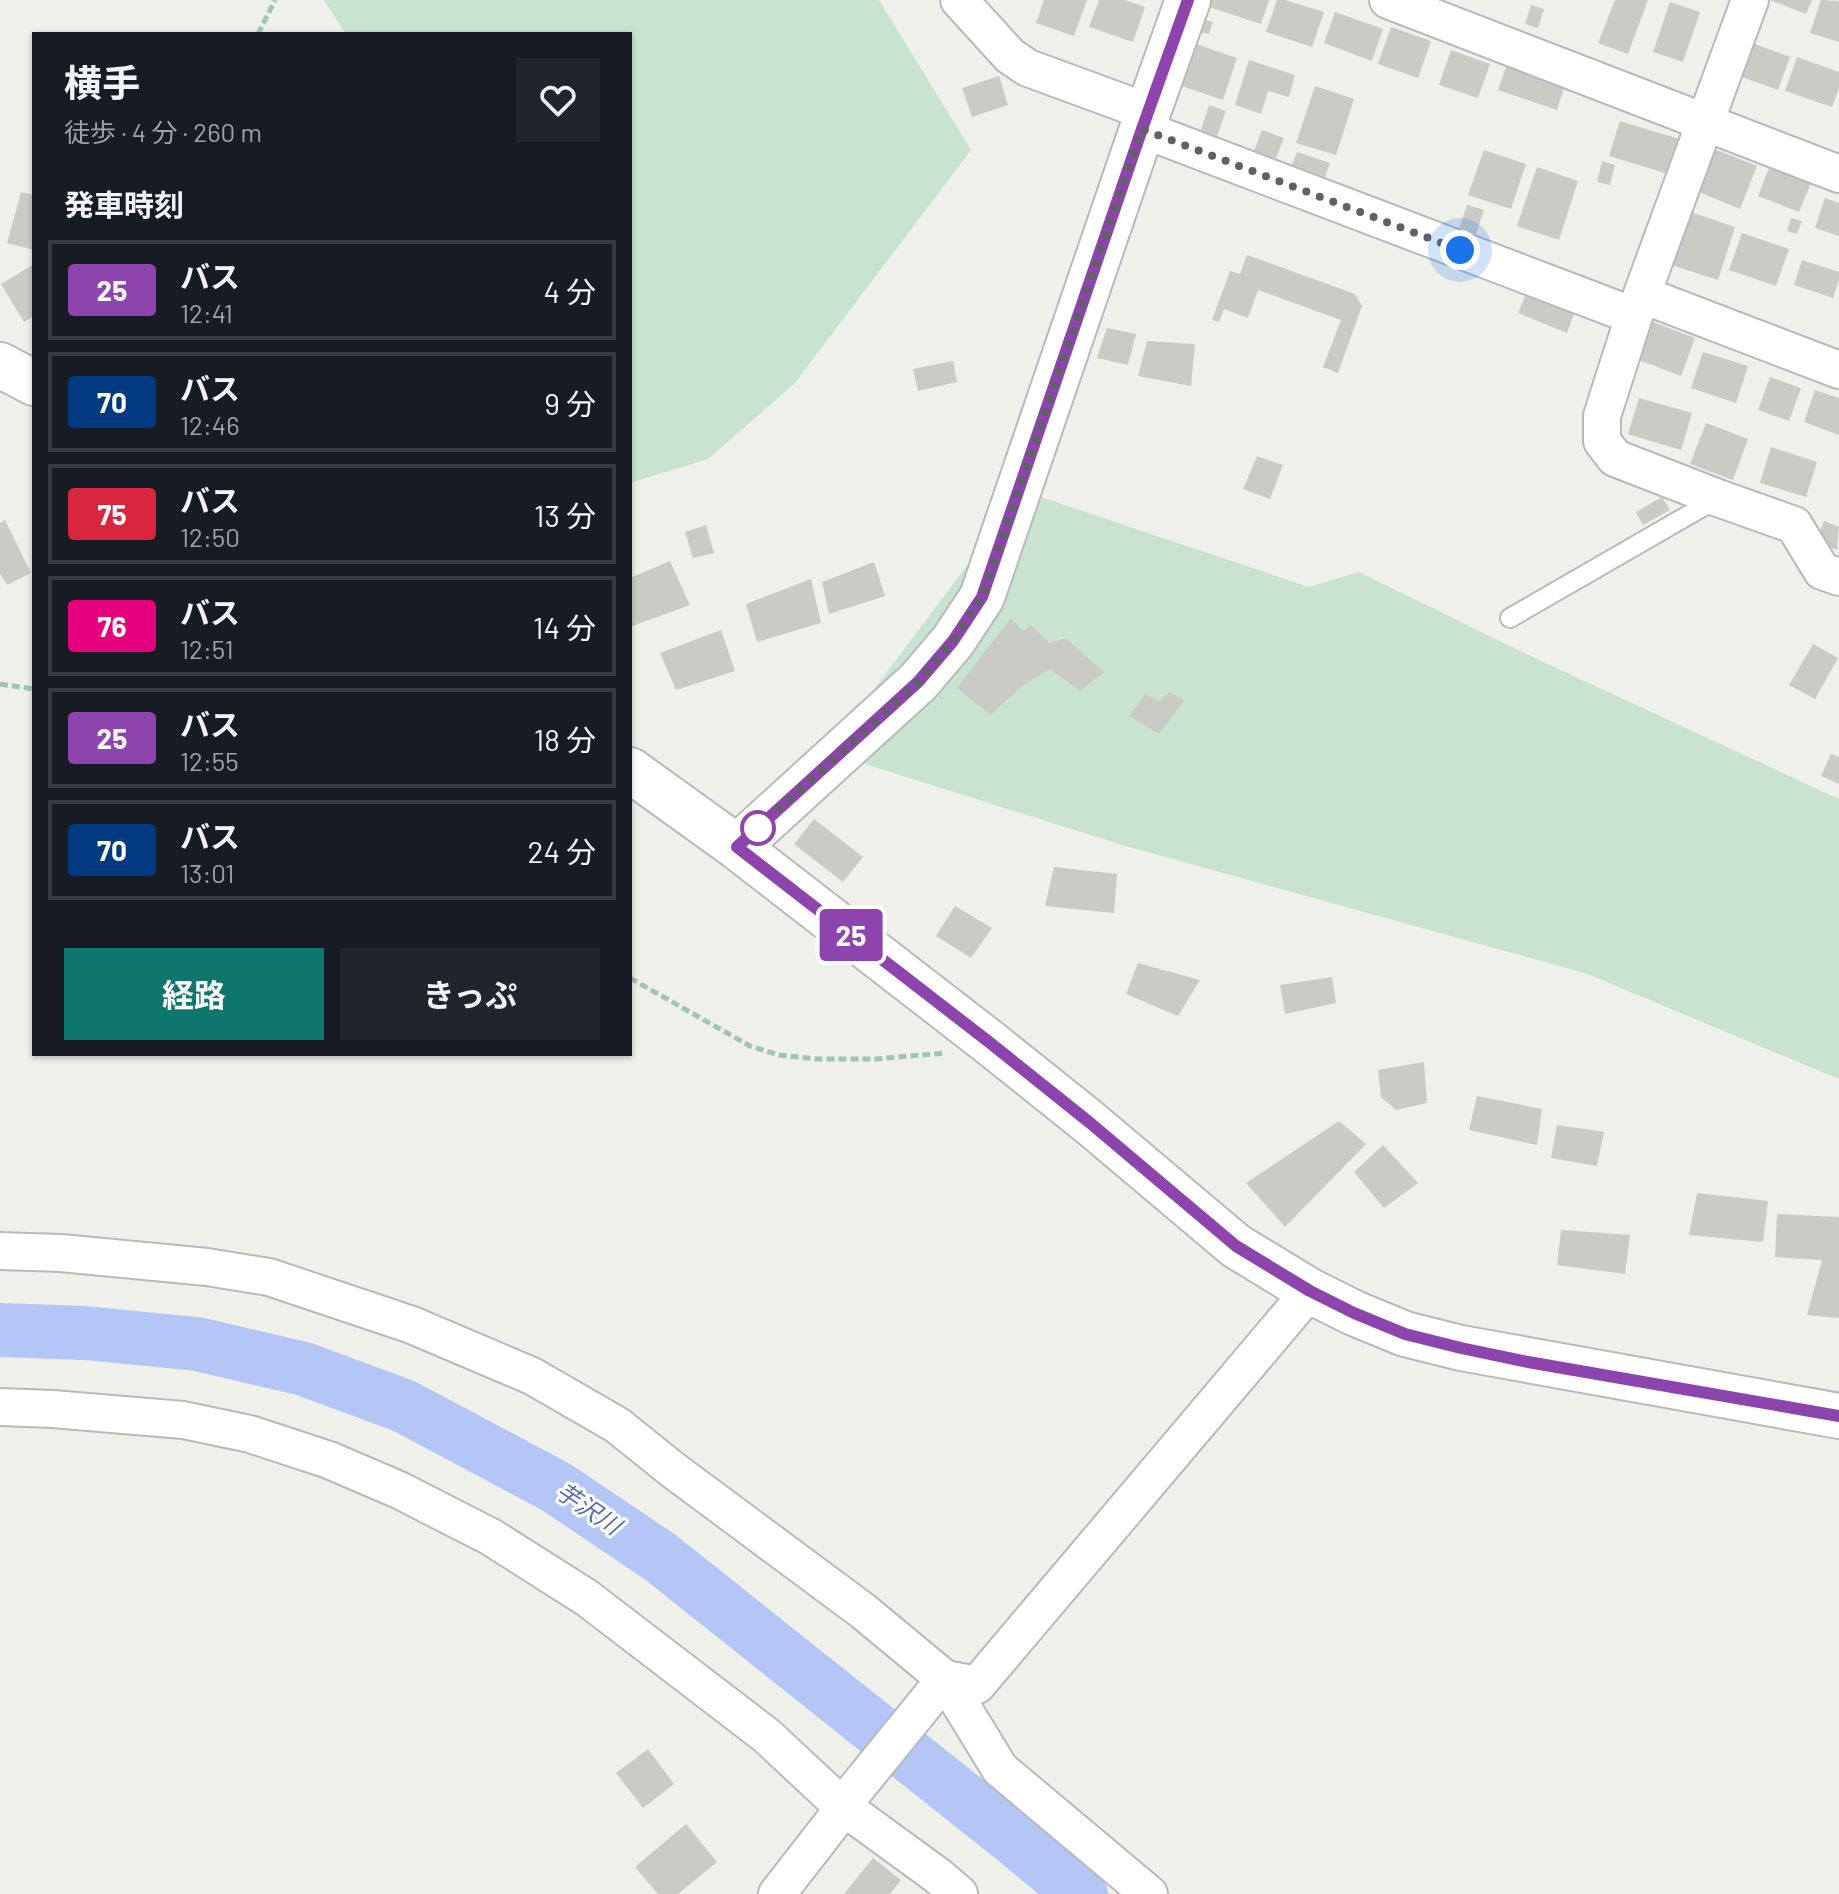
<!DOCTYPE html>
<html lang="ja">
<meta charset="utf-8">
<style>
:root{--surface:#171b24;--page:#20242c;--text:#f1f3f6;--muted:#9ea1a6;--line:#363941;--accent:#0f766e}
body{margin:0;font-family:Barlow,"Noto Sans JP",sans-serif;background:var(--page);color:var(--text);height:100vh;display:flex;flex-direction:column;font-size:30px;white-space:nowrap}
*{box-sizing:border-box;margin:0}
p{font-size:26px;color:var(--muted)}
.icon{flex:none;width:44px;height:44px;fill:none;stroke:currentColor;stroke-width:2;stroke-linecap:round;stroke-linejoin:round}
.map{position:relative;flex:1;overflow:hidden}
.drawer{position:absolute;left:32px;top:32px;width:600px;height:1024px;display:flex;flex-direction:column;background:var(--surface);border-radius:0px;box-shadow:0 2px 6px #0004}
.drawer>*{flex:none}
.badge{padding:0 16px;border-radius:6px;font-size:28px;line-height:52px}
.you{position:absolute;width:40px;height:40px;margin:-20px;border:6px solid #fff;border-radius:50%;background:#1a73e8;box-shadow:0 0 0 12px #1a73e833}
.map>.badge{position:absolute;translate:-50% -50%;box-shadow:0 0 0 4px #fff}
h2{padding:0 32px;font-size:30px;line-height:72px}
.round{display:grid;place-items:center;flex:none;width:84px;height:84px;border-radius:0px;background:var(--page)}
.head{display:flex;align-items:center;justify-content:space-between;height:136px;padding:0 32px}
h1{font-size:38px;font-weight:700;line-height:60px}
.primary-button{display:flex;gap:16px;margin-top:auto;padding:16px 32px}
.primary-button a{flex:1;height:92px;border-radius:0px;background:var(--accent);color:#fff;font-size:32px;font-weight:700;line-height:92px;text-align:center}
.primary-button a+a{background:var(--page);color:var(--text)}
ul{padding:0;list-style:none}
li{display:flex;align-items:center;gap:24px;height:100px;margin:0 16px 12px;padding:0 16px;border:4px solid var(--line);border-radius:0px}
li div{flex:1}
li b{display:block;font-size:30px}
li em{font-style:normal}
li .badge{min-width:88px;font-weight:700;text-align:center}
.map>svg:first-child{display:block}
</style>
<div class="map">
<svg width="1839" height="1894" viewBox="0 0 1839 1894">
<rect width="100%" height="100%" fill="#eff0e9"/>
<g fill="#c8e4d0">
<polygon points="324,0 879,0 971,150 794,384 708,459 630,483 630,34 346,34"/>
<polygon points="1023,491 1309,587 1359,572 1522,652 1839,799 1839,1079 1585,973 1122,845 827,752"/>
</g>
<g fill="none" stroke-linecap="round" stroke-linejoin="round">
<polyline stroke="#b3c6f6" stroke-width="54" points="0,1330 85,1333 197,1344 304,1369 404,1406 556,1487 660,1557 1013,1838 1081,1894"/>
</g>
<g fill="#cbcbc5">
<polygon points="1044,0 1087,0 1074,36 1036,23"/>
<polygon points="1099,0 1125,0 1145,7 1133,42 1089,27"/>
<polygon points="1211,0 1269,0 1261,24 1209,7"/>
<polygon points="1277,0 1285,0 1324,12 1312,47 1266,32"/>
<polygon points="1615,0 1648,0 1628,54 1598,43"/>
<polygon points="1770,0 1812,0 1806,14"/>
<polygon points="1821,0 1839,1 1839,42 1810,33"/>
<polygon points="1670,2 1700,12 1683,62 1653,52"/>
<polygon points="1531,5 1544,9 1538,28 1525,24"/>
<polygon points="1335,12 1383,29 1372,61 1324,43"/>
<polygon points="1202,19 1213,22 1209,34 1198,32"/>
<polygon points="1391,27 1431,41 1418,78 1378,64"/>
<polygon points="1747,41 1790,57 1778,90 1734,74"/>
<polygon points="1196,44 1237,58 1223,100 1182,86"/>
<polygon points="1451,50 1490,64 1478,98 1439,85"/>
<polygon points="1797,57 1839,72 1839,88 1832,107 1785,91"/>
<polygon points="1509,58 1567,78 1557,110 1498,90"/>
<polygon points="1249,60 1295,75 1289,97 1268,91 1261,114 1235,105"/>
<polygon points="999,76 1008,105 972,117 962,88"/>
<polygon points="1315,86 1354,99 1336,155 1296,143"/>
<polygon points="1209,105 1226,111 1217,136 1201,130"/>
<polygon points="1620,121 1679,139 1668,174 1609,156"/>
<polygon points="1262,130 1284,138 1276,158 1254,151"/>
<polygon points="1709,147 1757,166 1740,209 1692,189"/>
<polygon points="1484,150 1526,164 1511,209 1468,195"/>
<polygon points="1297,152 1330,163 1325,177 1292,165"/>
<polygon points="1602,161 1615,165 1610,185 1597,182"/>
<polygon points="1771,163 1812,180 1799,212 1758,196"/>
<polygon points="1537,167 1578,181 1559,240 1517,226"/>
<polygon points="21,192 34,195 34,250 7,243"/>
<polygon points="1825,198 1839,203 1839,236 1815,228"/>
<polygon points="1467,205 1484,210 1476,234 1459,229"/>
<polygon points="1685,210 1735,227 1718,280 1668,264"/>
<polygon points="1791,218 1802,221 1797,234 1787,231"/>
<polygon points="1742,233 1789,249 1776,286 1729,270"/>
<polygon points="1247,255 1355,294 1362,306 1338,373 1323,367 1341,320 1258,290 1248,318 1224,309 1219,322 1212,320 1230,271 1240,274"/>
<polygon points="1802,260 1839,272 1839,280 1833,298 1794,285"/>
<polygon points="34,264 34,316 24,322 1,284"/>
<polygon points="1530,284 1579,300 1567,333 1518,313"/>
<polygon points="1653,322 1695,338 1681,376 1639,360"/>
<polygon points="1107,328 1136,334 1128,365 1097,358"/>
<polygon points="1147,341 1195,344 1191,386 1138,376"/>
<polygon points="1703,352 1748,366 1736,403 1691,388"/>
<polygon points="953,361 957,382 918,391 913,369"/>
<polygon points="1770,377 1801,388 1789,421 1758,410"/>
<polygon points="1815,390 1839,398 1839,435 1804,422"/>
<polygon points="1639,398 1692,413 1681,450 1628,434"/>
<polygon points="1706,423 1748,439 1733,480 1690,464"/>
<polygon points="1771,447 1817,462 1806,497 1760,483"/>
<polygon points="1257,456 1283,465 1270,499 1243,489"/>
<polygon points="1662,497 1670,510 1643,525 1636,512"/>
<polygon points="5,520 31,573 7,585 0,574 0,523"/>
<polygon points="1824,521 1839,527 1837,550 1816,541"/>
<polygon points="706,525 714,553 693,558 685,532"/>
<polygon points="670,561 690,605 630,627 630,578"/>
<polygon points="874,562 885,596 829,614 822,582"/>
<polygon points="811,579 821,623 757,642 746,604"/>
<polygon points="1011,618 1023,631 1031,625 1050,643 1065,638 1104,672 1080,691 1050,669 1022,686 990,715 957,688"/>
<polygon points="721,630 735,671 676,690 660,653"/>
<polygon points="1813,644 1838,658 1815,699 1789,685"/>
<polygon points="1169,692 1184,700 1159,734 1129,716 1145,694 1160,701"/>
<polygon points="1831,754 1839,757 1839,784 1821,776"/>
<polygon points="814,819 863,857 843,882 794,844"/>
<polygon points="1054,867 1117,874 1114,913 1045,906"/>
<polygon points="955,906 992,928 971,958 936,936"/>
<polygon points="1138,963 1200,980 1178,1016 1126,994"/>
<polygon points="1332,977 1336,1003 1285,1014 1280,985"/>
<polygon points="1424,1062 1427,1103 1396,1110 1381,1097 1378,1070"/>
<polygon points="1477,1096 1542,1109 1537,1145 1469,1130"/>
<polygon points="1339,1121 1366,1144 1285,1227 1246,1183"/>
<polygon points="1557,1125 1604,1132 1597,1166 1551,1158"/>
<polygon points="1383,1145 1418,1183 1384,1208 1354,1172"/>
<polygon points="1697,1193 1768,1201 1763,1242 1689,1235"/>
<polygon points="1777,1214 1839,1217 1839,1318 1807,1315 1822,1260 1775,1257"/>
<polygon points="1561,1230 1630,1235 1625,1274 1557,1265"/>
<polygon points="648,1749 674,1784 643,1808 616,1773"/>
<polygon points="686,1824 717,1862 678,1894 658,1894 635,1867"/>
<polygon points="873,1858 901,1880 890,1894 844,1894"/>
</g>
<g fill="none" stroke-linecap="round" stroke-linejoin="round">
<g stroke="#b8b9bd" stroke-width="22">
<polyline id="service" points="1510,618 1718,498"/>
</g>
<g stroke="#b8b9bd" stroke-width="40">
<g id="minor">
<polyline points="959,0 1010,56 1028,68 1148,112"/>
<polyline points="1388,0 1839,174"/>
<polyline points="1750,0 1634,316 1602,416 1602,441 1615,458 1718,498 1794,525 1822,571 1839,577"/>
<polyline points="1142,129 1634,316"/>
<polyline points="1643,295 1839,370"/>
<polyline points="0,1251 61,1253 207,1267 269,1277 412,1325 532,1376 617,1425 673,1470 863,1611 945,1679 1000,1769 1149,1894"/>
<polyline points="0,1407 53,1409 183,1420 250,1434 329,1460 399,1490 491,1537 587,1598 767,1736 842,1806 938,1876 959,1894"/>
<polyline points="945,1679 977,1685 1310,1291"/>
<polyline points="777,1894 833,1822 842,1806 945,1679"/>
</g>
</g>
<g stroke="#b8b9bd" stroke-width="48">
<g id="tertiary">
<polyline points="0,365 34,383"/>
<polyline points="630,770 737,847 989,1042 1089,1122 1236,1246 1310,1291 1354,1313 1405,1334 1461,1348 1839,1416"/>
<polyline points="737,847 918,682 953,641 982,597 1142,129 1188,0"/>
</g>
</g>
<g stroke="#a2c4b5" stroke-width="5" stroke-dasharray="8 4" stroke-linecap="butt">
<polyline points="258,34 275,0"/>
<polyline points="0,684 34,689"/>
<polyline points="630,978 750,1046 779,1055 818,1059 876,1059 945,1053"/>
</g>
<use href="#service" stroke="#fff" stroke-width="18"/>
<use href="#minor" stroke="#fff" stroke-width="36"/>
<use href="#tertiary" stroke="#fff" stroke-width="44"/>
</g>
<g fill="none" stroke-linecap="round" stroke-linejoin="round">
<g stroke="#fff" stroke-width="18">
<polyline id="line" points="1188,0 1142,129 982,597 953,641 918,682 737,847 989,1042 1089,1122 1236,1246 1310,1291 1354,1313 1405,1334 1461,1348 1528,1362 1839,1416"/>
</g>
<use href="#line" stroke="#8e44ad" stroke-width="12"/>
<polyline stroke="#606167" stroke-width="8" stroke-dasharray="0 14.4" points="758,828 918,682 953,641 982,597 1142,129 1460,250"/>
</g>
<circle fill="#fff" stroke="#8e44ad" stroke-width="4" cx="758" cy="828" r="16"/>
<g text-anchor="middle" stroke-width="6" stroke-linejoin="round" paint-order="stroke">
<g font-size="24" font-style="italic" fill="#576bb7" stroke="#fff">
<text transform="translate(588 1509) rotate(34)" y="8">芋沢川</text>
</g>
</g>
</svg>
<div class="you" style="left:1460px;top:250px"></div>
<b class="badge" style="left:851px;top:935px;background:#8e44ad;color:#fff">25</b>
<section class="drawer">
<div class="head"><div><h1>横手</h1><p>徒歩 · 4 分 · 260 m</p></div><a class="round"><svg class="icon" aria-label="heart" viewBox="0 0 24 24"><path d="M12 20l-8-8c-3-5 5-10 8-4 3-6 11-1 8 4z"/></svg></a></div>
<h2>発車時刻</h2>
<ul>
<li><span class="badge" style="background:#8e44ad;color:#fff">25</span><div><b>バス</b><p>12:41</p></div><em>4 分</em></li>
<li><span class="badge" style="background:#003b80;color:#fff">70</span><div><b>バス</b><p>12:46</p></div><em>9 分</em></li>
<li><span class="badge" style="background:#d7263d;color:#fff">75</span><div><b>バス</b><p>12:50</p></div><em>13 分</em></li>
<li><span class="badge" style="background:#e6007e;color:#fff">76</span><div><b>バス</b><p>12:51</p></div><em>14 分</em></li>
<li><span class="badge" style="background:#8e44ad;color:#fff">25</span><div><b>バス</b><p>12:55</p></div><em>18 分</em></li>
<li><span class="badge" style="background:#003b80;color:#fff">70</span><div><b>バス</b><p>13:01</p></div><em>24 分</em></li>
</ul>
<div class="primary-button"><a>経路</a><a>きっぷ</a></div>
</section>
</div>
